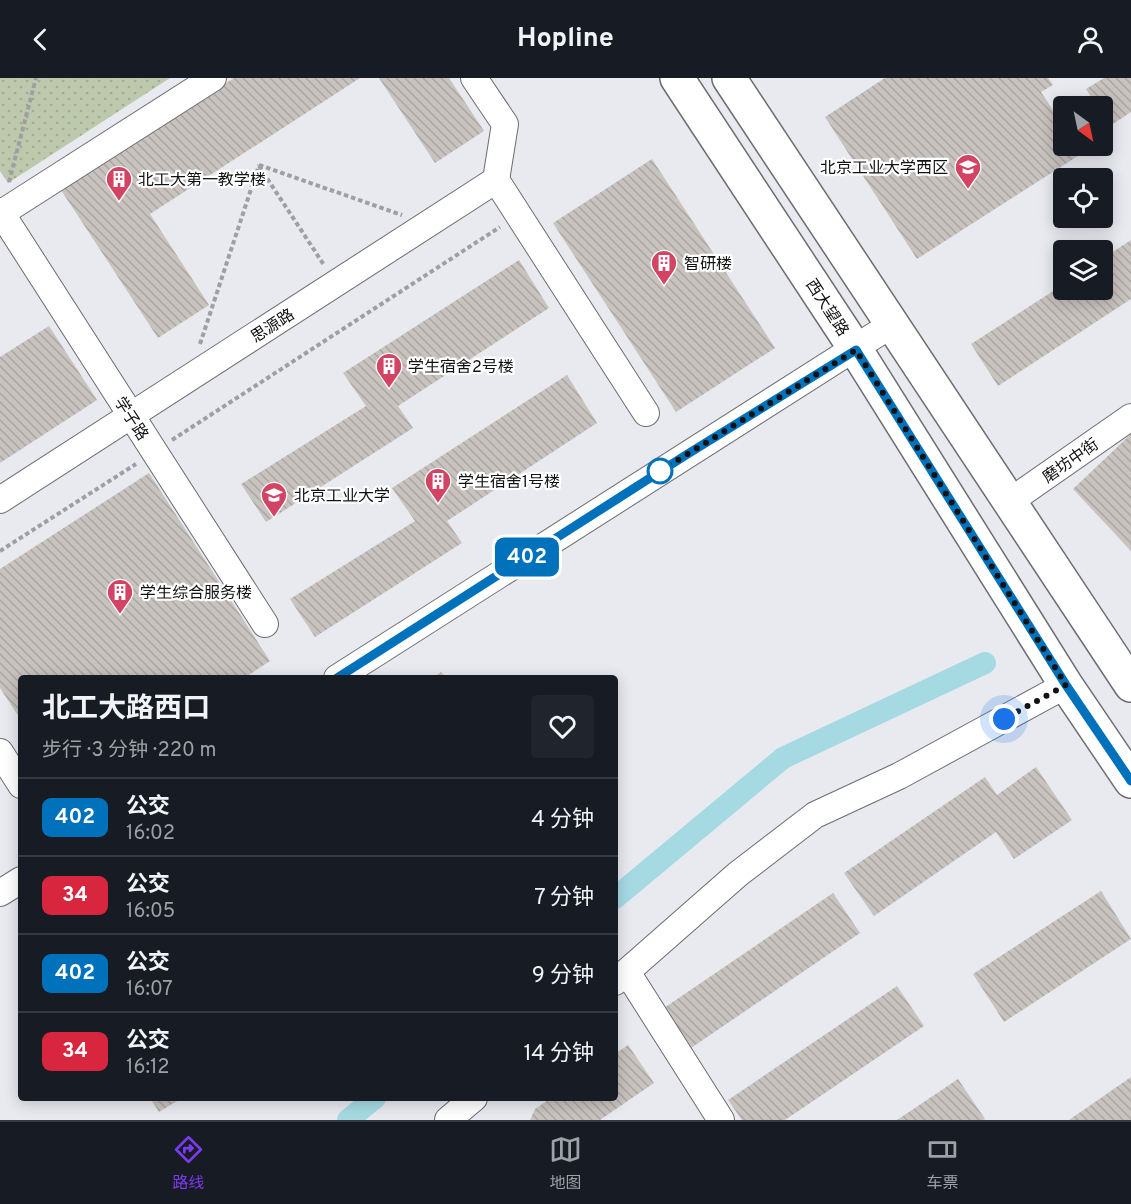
<!DOCTYPE html>
<html lang="zh">
<meta charset="utf-8">
<style>
:root{--surface:#171b24;--page:#20242c;--text:#f1f3f6;--muted:#9ea1a6;--line:#363941;--accent:#7c3aed}
body{margin:0;font-family:Overpass,"Noto Sans SC",sans-serif;background:var(--page);color:var(--text);height:100vh;display:flex;flex-direction:column;font-size:22px;white-space:nowrap}
*{box-sizing:border-box;margin:0}
p{font-size:20px;color:var(--muted)}
.icon{flex:none;width:33px;height:33px;fill:none;stroke:currentColor;stroke-width:2;stroke-linecap:round;stroke-linejoin:round}
.map{position:relative;flex:1;overflow:hidden}
.drawer{position:absolute;left:18px;top:597px;width:600px;height:426px;display:flex;flex-direction:column;background:var(--surface);border-radius:6px;box-shadow:0 3px 15px #0003}
.drawer>*{flex:none}
.badge{padding:0 12px;border-radius:9px;font-size:21px;line-height:39px}
.needle{width:39px;rotate:147deg}
.controls{position:absolute;left:1053px;top:18px;display:grid;gap:12px}
.controls a{display:grid;place-items:center;width:60px;height:60px;border-radius:6px;background:var(--surface);box-shadow:0 3px 15px #0003;font-size:30px}
.you{position:absolute;width:30px;height:30px;margin:-15px;border:4px solid #fff;border-radius:50%;background:#1a73e8;box-shadow:0 0 0 9px #1a73e833}
.map>.badge{position:absolute;translate:-50% -50%;box-shadow:0 0 0 3px #fff}
.round{display:grid;place-items:center;flex:none;width:63px;height:63px;border-radius:6px;background:var(--page)}
.summary{display:flex;align-items:center;justify-content:space-between;height:102px;padding:0 24px}
h1{font-size:28px;font-weight:700;line-height:45px}
ul{padding:0;list-style:none}
li{display:flex;align-items:center;gap:18px;height:78px;padding:0 24px;border-top:2px solid var(--line)}
li div{flex:1}
li b{display:block;font-size:22px}
li em{font-style:normal}
li .badge{min-width:66px;font-weight:700;text-align:center}
header{display:flex;justify-content:space-between;align-items:center;height:78px;padding:0 24px;background:var(--surface);font-size:27px;font-weight:700}
.tabs{display:flex;justify-content:space-around;align-items:center;height:84px;border-top:2px solid var(--line);background:var(--surface);font-size:16px;color:var(--muted)}
.tabs a{display:grid;justify-items:center;gap:3px}
.tabs .selected{color:var(--accent)}
.map>svg:first-child{display:block}
</style>
<header><svg class="icon" aria-label="back" viewBox="0 0 24 24"><path d="M15 5l-7 7 7 7"/></svg>Hopline<svg class="icon" aria-label="person" viewBox="0 0 24 24"><circle cx="12" cy="8" r="4"/><path d="M4 21q1-7 8-7t8 7"/></svg></header>
<div class="map">
<svg width="1131" height="1042" viewBox="0 0 1131 1042">
<defs>
<pattern id="park-dots" width="8" height="8" patternUnits="userSpaceOnUse" patternTransform="scale(1.5)"><rect width="8" height="8" fill="#bdc9ac"/><path d="M2 2h.1M6 6h.1" fill="none" stroke="#a1ac93" stroke-width="1.8" stroke-linecap="round"/></pattern>
<pattern id="building-back-hatch" width="6" height="6" patternUnits="userSpaceOnUse" patternTransform="scale(1.5)"><rect width="6" height="6" fill="#c9c3bf"/><path d="M-1 5l2 2M0 0l6 6M5-1l2 2" fill="none" stroke="#aca6a3"/></pattern>
</defs>
<rect width="100%" height="100%" fill="#e8eaf0"/>
<polygon fill="url(#park-dots)" points="0,0 170,0 8,105 0,93"/>
<g fill="none" stroke-linecap="round" stroke-linejoin="round">
<g stroke="#a6dae3" stroke-width="22">
<polyline points="615,820 783,680 985,585"/>
<polyline points="348,1042 375,1020"/>
</g>
</g>
<g fill="url(#building-back-hatch)">
<polygon points="234,0 360,0 150,136 209,227 158,260 61,112"/>
<polygon points="379,0 449,0 484,53 435,85"/>
<polygon points="885,0 1048,0 1053,7 1041,14 1064,49 1064,68 1075,68 1081,76 917,181 825,39"/>
<polygon points="1104,0 1131,0 1131,34 1110,48 1102,37 1102,28 1097,28 1086,11"/>
<polygon points="652,81 775,270 676,334 553,145"/>
<polygon points="1131,162 1131,221 998,308 971,266 1064,206 1064,212 1102,212 1102,181"/>
<polygon points="519,182 549,230 398,328 413,350 266,444 241,406 366,328 343,295"/>
<polygon points="49,248 97,322 0,385 0,279"/>
<polygon points="567,297 597,345 447,443 462,465 315,559 290,521 415,443 392,410"/>
<polygon points="1131,356 1131,473 1073,411"/>
<polygon points="149,395 270,583 244,600 21,600 21,642 0,610 0,491"/>
<polygon points="441,594 445,600 432,600"/>
<polygon points="1036,689 1072,742 1014,781 996,754 874,838 844,795 985,699 997,717"/>
<polygon points="1101,813 1131,861 1004,944 973,896"/>
<polygon points="833,815 860,855 691,970 664,930"/>
<polygon points="897,908 924,948 785,1042 742,1042 728,1022"/>
<polygon points="628,967 654,1005 600,1042 530,1042 535,1031 551,1020 615,1020 615,976"/>
<polygon points="1131,999 1131,1042 1069,1042"/>
<polygon points="958,1001 985,1041 983,1042 897,1042"/>
<polygon points="150,1020 182,1020 159,1034"/>
</g>
<g fill="none" stroke-linecap="round" stroke-linejoin="round">
<g stroke="#6b6d72" stroke-width="28">
<g id="minor">
<polyline points="496,102 646,335"/>
<polyline points="0,133 265,546"/>
<polyline points="0,136 213,0"/>
<polyline points="0,422 496,102 505,46 474,0"/>
<polyline points="1009,424 1131,339"/>
<polyline points="337,600 891,247"/>
<polyline points="0,674 21,707"/>
<polyline points="0,815 21,802"/>
<polyline points="627,894 721,1042"/>
<polyline points="615,904 738,796 815,737 899,698 1066,607"/>
<polyline points="448,1042 474,1020"/>
</g>
</g>
<g stroke="#6b6d72" stroke-width="36">
<g id="major">
<polyline points="677,0 856,272 1066,607 1131,703"/>
<polyline points="729,0 1131,607"/>
</g>
</g>
<g stroke="#9d9fa4" stroke-width="4" stroke-dasharray="4.5 3" stroke-linecap="butt">
<polyline points="259,87 402,137"/>
<polyline points="259,88 324,187"/>
<polyline points="9,104 36,0"/>
<polyline points="200,266 259,87"/>
<polyline points="172,362 500,149"/>
<polyline points="0,473 136,386"/>
</g>
<use href="#minor" stroke="#fff" stroke-width="26"/>
<use href="#major" stroke="#fff" stroke-width="33"/>
</g>
<g fill="none" stroke-linecap="round" stroke-linejoin="round">
<g stroke="#fff" stroke-width="14">
<polyline id="line" points="337,600 686,377 856,272 1066,607 1131,703"/>
</g>
<use href="#line" stroke="#0072bc" stroke-width="9"/>
<polyline stroke="#111214" stroke-width="6" stroke-dasharray="0 10.8" points="660,393 856,272 1066,607 1004,641"/>
</g>
<defs>
<g id="university-pin" transform="scale(1.35)"><path d="M0 17L-7.5 6A9.5 9.5 0 1 1 7.5 6Z" fill="#d34364" stroke="#fff"/><path d="M0-5L7-2L0 1L-7-2ZM-4 1L0 2.5L4 1V4Q0 6-4 4Z" fill="#fff"/></g>
<g id="building-pin" transform="scale(1.35)"><path d="M0 17L-7.5 6A9.5 9.5 0 1 1 7.5 6Z" fill="#d34364" stroke="#fff"/><path d="M-4-6H4V6H1V3H-1V6H-4ZM-2.5-4.3h1.7v1.8h-1.7ZM.8-4.3h1.7v1.8H.8ZM-2.5-1h1.7V.8h-1.7ZM.8-1h1.7V.8H.8Z" fill="#fff"/></g>
</defs>
<g fill-rule="evenodd">
<use href="#university-pin" x="968" y="89"/>
<use href="#building-pin" x="119" y="101"/>
<use href="#building-pin" x="664" y="185"/>
<use href="#building-pin" x="389" y="288"/>
<use href="#building-pin" x="438" y="403"/>
<use href="#university-pin" x="274" y="417"/>
<use href="#building-pin" x="120" y="514"/>
</g>
<circle fill="#fff" stroke="#0072bc" stroke-width="3" cx="660" cy="393" r="12"/>
<g text-anchor="middle" stroke-width="4.5" stroke-linejoin="round" paint-order="stroke">
<g font-size="16" fill="#111214" stroke="#fff" text-anchor="start">
<text x="948" y="95" text-anchor="end">北京工业大学西区</text>
<text x="138" y="107">北工大第一教学楼</text>
<text x="684" y="191">智研楼</text>
<text x="408" y="294">学生宿舍2号楼</text>
<text x="458" y="409">学生宿舍1号楼</text>
<text x="294" y="423">北京工业大学</text>
<text x="140" y="520">学生综合服务楼</text>
</g>
<g font-size="16" fill="#111214" stroke="#fff">
<text transform="translate(828 229) rotate(57)" y="6">西大望路</text>
<text transform="translate(272 247) rotate(-33)" y="6">思源路</text>
<text transform="translate(132 340) rotate(57)" y="6">学子路</text>
<text transform="translate(1070 382) rotate(-35)" y="6">磨坊中街</text>
</g>
</g>
</svg>
<div class="controls">
<a><svg class="needle" viewBox="-14 -14 28 28"><path d="M0-13l5 13h-10z" fill="#e53935"/><path d="M0 13l5-13h-10z" fill="#9ea1a6"/></svg></a>
<a><svg class="icon" aria-label="locate" viewBox="0 0 24 24"><circle cx="12" cy="12" r="6"/><path d="M12 2v4M12 18v4M2 12h4M18 12h4"/></svg></a>
<a><svg class="icon" aria-label="layers" viewBox="0 0 24 24"><path d="M12 4l9 5-9 5-9-5zM3 14l9 5 9-5"/></svg></a>
</div>
<div class="you" style="left:1004px;top:641px"></div>
<b class="badge" style="left:527px;top:479px;background:#0072bc;color:#fff">402</b>
<section class="drawer">
<div class="summary"><div><h1>北工大路西口</h1><p>步行 · 3 分钟 · 220 m</p></div><a class="round"><svg class="icon" aria-label="heart" viewBox="0 0 24 24"><path d="M12 20l-8-8c-3-5 5-10 8-4 3-6 11-1 8 4z"/></svg></a></div>
<ul>
<li><span class="badge" style="background:#0072bc;color:#fff">402</span><div><b>公交</b><p>16:02</p></div><em>4 分钟</em></li>
<li><span class="badge" style="background:#d7263d;color:#fff">34</span><div><b>公交</b><p>16:05</p></div><em>7 分钟</em></li>
<li><span class="badge" style="background:#0072bc;color:#fff">402</span><div><b>公交</b><p>16:07</p></div><em>9 分钟</em></li>
<li><span class="badge" style="background:#d7263d;color:#fff">34</span><div><b>公交</b><p>16:12</p></div><em>14 分钟</em></li>
</ul>
</section>
</div>
<nav class="tabs">
<a class="selected"><svg class="icon" aria-label="directions" viewBox="0 0 24 24"><path d="M12 3l9 9-9 9-9-9zM9 14v-3h6M13 9l2 2-2 2"/></svg>路线</a>
<a><svg class="icon" aria-label="map" viewBox="0 0 24 24"><path d="M3 6l6-2 6 2 6-2v14l-6 2-6-2-6 2zM9 4v14M15 6v14"/></svg>地图</a>
<a><svg class="icon" aria-label="tickets" viewBox="0 0 24 24"><path d="M3 7h18v10H3zM15 7v10"/></svg>车票</a>
</nav>
